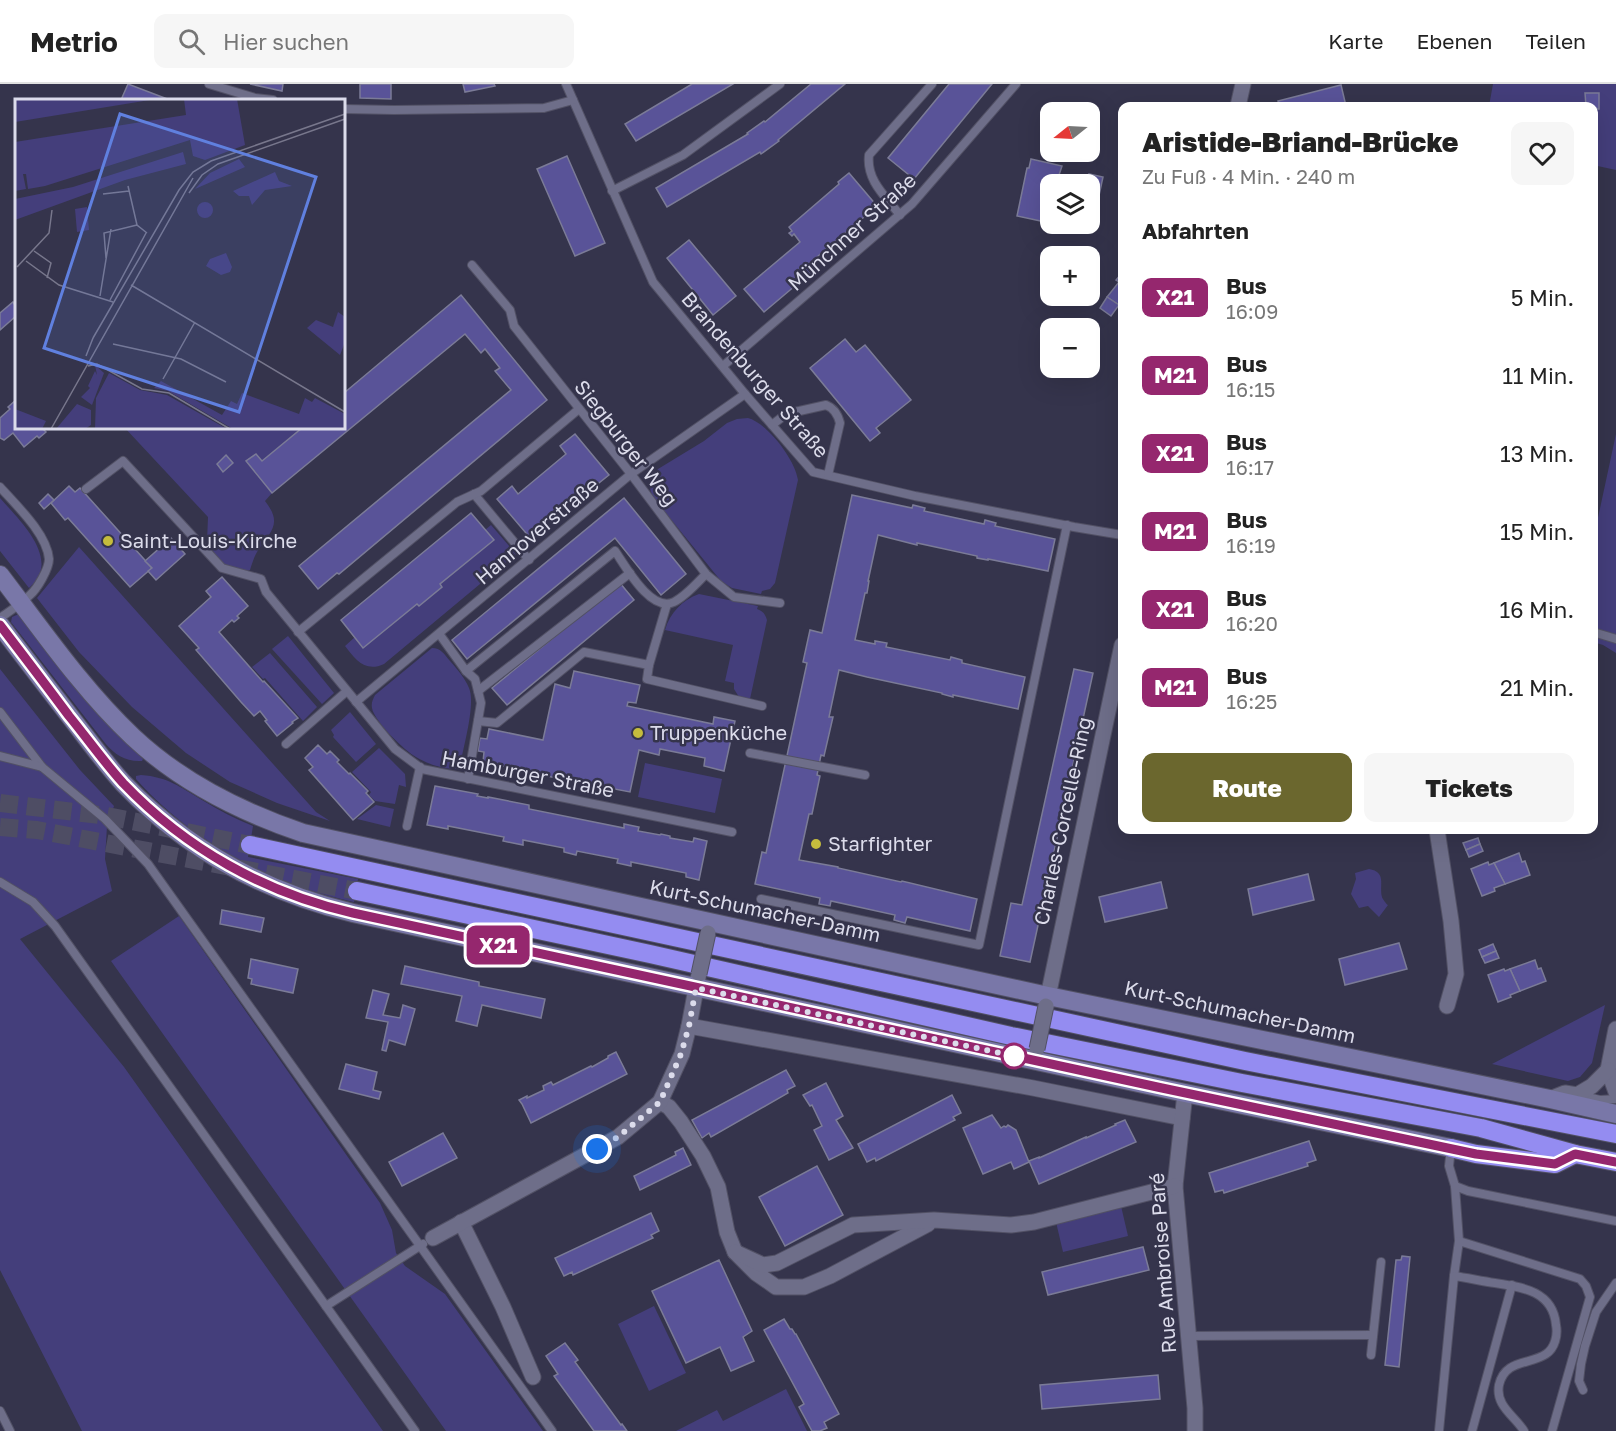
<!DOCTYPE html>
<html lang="de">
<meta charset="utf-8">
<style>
:root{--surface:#fff;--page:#f6f6f6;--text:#222;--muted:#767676;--line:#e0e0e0;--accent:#6b672e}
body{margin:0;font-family:"Golos Text",sans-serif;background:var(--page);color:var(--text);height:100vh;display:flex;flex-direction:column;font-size:22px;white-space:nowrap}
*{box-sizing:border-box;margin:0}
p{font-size:20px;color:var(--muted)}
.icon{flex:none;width:33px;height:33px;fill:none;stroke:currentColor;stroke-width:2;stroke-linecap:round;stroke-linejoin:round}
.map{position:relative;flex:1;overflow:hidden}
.panel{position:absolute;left:1118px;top:18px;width:480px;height:732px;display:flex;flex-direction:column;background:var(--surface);border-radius:12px;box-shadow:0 6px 24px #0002}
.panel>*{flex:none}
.badge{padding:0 12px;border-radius:9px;font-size:21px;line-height:39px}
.needle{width:39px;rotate:252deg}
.fabs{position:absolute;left:1040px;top:18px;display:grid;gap:12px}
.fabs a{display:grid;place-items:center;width:60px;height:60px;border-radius:12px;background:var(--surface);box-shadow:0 6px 24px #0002;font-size:30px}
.you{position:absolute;width:30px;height:30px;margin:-15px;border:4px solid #fff;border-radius:50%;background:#1a73e8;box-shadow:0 0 0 9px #1a73e833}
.map>.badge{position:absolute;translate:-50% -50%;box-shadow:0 0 0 3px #fff}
h2{padding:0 24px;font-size:22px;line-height:54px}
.round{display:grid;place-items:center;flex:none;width:63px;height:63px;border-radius:12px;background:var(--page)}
.overview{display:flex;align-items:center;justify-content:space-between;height:102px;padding:0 24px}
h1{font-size:28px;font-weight:800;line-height:45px}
.cta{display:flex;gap:12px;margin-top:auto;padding:12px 24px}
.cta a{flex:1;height:69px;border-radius:12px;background:var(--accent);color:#fff;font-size:24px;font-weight:800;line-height:69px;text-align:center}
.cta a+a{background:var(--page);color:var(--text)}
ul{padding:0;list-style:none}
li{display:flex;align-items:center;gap:18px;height:78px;padding:0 24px}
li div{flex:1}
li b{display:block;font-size:22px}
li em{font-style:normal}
li .badge{min-width:66px;font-weight:700;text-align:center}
header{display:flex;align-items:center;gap:36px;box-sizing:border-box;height:84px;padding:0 30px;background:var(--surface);border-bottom:2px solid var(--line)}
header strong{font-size:28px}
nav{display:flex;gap:33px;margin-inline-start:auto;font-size:21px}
.search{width:420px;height:54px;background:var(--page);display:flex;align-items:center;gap:15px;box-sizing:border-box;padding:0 21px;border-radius:12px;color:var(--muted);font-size:22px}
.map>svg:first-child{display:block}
</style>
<header>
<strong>Metrio</strong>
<div class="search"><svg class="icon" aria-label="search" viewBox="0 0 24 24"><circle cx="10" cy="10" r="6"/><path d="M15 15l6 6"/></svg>Hier suchen</div>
<nav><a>Karte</a><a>Ebenen</a><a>Teilen</a></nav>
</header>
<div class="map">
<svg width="1616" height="1347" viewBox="0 0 1616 1347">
<rect width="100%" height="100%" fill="#35344c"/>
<g fill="#443e7b">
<polygon points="1493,0 1616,0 1616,86 1593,81 1593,22 1489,22"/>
<path d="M748,334C767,339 795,375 798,396L775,499L770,505L762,507L761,510L732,504L721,497L652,412L650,404L651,397L658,385L704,357L727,339L737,335Z"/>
<path d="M125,344H302L262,377L256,370L246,377L272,409L265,417C283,440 271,447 257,468C254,473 252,480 250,486L246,487L224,483L207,458L208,433Z"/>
<polygon points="1616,350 1616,569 1603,561 1593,558 1593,457"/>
<path d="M0,414C19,436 63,476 29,504L0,467Z"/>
<path d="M491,441L516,470L384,580C365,589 355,575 345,562L355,553L417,520L419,522L442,503L440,500L494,456L485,446Z"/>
<polygon points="79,463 316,728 330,737 277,719 230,698 186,669 132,623 79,568 37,514"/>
<path d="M699,510L758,522L757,525C763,527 765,530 767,536L750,615L739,613L734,605V599L725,597L733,561L665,546C670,529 682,516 699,510Z"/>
<path d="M19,530L89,621L107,640L141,673L143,675L142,677C126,678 115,671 105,659L11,538L12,533Z"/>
<polygon points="288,552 334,609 322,620 272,565"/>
<path d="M432,564C441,564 444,570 450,577C457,585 465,594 469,604C476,620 463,664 460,682L456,685C442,685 428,680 416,673C405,667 374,637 372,624C371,619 373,615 375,611Z"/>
<polygon points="270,569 317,623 303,637 265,594 263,595 252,583"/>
<polygon points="0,585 80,686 114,722 107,742 105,775 112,807 20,855 124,983 383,1347 82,1347 0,1186"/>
<polygon points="350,628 376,660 356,678 333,653 334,651 331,646"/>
<polygon points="379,664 405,690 406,703 399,701 395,720 375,717 369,711 371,708 352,688"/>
<polygon points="645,679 722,695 715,729 638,713"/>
<path d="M141,691C168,693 180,703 202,716C218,726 236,735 253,742L248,773L358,795L354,818C272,800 192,758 136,695V692Z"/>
<polygon points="376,721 394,725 390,743 357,735"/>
<path d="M1369,785C1387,788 1379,801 1382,813C1382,814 1387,821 1388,821L1379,833L1368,822L1359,824L1351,810L1356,795L1355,789Z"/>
<polygon points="179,832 380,1119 392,1146 396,1169 405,1182 445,1210 543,1347 446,1347 111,877"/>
<polygon points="1605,921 1592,979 1580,993 1568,997 1492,980"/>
<polygon points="1121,1122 1128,1152 1063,1168 1056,1138"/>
<polygon points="654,1222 686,1289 649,1307 618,1240"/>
<polygon points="786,1305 807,1347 676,1347 717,1326 723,1337"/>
</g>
<g fill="#595398" stroke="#7b7b97" stroke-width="1.5">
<polygon points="128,0 170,16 121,16"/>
<polygon points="250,0 283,0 282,7"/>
<polygon points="360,0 391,0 391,15 360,14"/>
<polygon points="463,0 494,0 495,2 465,8"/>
<polygon points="692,0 733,0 636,57 625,40"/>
<polygon points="811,0 845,0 778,56 779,57 761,70 760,68 667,123 656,104 748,50 747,49 764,37 765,38"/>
<polygon points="949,0 992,0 914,95 888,74"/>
<polygon points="1341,1 1346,22 1280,22 1278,17"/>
<polygon points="1585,9 1599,9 1599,25 1593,25 1593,22 1586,22"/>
<polygon points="567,72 605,159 575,172 537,85"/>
<polygon points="1031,75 1062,82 1059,91 1088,97 1089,90 1103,93 1091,148 1051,140 1089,140 1089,100 1050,100 1050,139 1017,132 1027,84 1029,84"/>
<polygon points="849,89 877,122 810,179 815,185 764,228 744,205 800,158 794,150 792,152 789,149 792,147 789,143 839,100 838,98"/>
<polygon points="689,156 736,212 713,231 667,174"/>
<polygon points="1122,189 1122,217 1119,221 1107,213 1119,198 1116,196"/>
<polygon points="461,211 547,316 339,490 337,489 318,505 299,482 511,306 495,287 500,284 485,265 481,269 465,250 272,409 246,377 256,370 262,377 302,344 344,344 344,309"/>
<polygon points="1107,213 1119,221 1111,232 1100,224"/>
<polygon points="13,218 16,223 16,232 0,246 0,229"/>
<polygon points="845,255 856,268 865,261 911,316 876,344 880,349 870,357 810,284"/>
<polygon points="16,316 16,344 46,344 44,346 46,348 39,354 37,352 24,363 13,349 4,356 0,354 0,334 10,325 8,323"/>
<polygon points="575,350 609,391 595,402 591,400 583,405 549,433 543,440 546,443 531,455 497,415 512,402 518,410 566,370 560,362"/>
<polygon points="226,371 233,379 223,388 217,380"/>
<polygon points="69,402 75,408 80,404 152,484 130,503 68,434 65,436 51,419"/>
<polygon points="48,410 54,416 44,425 39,419"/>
<polygon points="852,411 912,424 913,421 925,424 924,427 984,440 985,436 996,439 995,442 1055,455 1048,487 988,475 988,476 977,474 977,472 917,459 917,461 878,451 868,497 869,497 867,509 865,509 855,556 875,560 875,557 887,559 886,563 950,576 951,573 962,576 962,579 1025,593 1018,625 953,611 953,613 942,610 942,609 867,593 839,586 829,633 833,633 824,672 821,671 817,691 820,692 812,730 809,730 799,776 838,783 838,784 901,798 902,797 977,815 970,847 907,833 905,839 894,836 895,831 831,817 830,822 819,820 820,814 755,800 762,768 766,769 807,579 803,578 810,546 822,549"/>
<polygon points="624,414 686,490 661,511 615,454 467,575 452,556"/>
<polygon points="471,429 494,456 440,500 442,503 419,522 417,520 363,564 341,536"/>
<polygon points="171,454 185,470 156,496 148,487 152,484 145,477"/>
<polygon points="222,493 248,522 237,532 239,534 234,538 232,536 219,548 263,598 264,597 298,634 292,638 293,639 277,652 265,637 267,636 260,627 254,632 241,618 196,566 199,564 179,542 211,513 206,507"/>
<polygon points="620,499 634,516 507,621 492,604"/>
<polygon points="1074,585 1093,589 1030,878 1000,872 1011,819 1022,821"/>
<polygon points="574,587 640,601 636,619 628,618 627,622 713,640 714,633 735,637 724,687 704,682 705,674 660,665 659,671 639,666 630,708 536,690 537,689 483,678 484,668 478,667 480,654 487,655 489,645 543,656 555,600 570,604"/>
<polygon points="318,661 327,670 330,667 339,676 337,678 349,690 350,689 368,707 366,709 374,718 353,736 309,686 313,683 305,674"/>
<polygon points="435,702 478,710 477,712 488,714 488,713 529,721 529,725 624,744 624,740 639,743 638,747 660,751 661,750 670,752 670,754 693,758 694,754 707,757 699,796 686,793 686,789 631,778 631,782 617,779 618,775 577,767 576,771 564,768 564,764 523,756 523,761 503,757 504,753 448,742 448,745 427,741"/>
<polygon points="1478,754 1480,760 1466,766 1463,759"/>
<polygon points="1480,760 1483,767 1469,773 1466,766"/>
<polygon points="1519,769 1522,778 1525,777 1530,791 1505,800 1494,779"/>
<polygon points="1488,778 1489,781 1494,779 1505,800 1494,804 1495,807 1482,812 1471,785"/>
<polygon points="1308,790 1314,816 1253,831 1248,805"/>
<polygon points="1161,798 1167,824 1105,838 1099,813"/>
<polygon points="222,826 264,834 261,848 220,840"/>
<polygon points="1399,859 1407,885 1345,901 1339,875"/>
<polygon points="1493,860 1496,867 1482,873 1479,866"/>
<polygon points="1496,867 1499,874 1485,879 1482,873"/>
<polygon points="251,875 298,885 293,909 251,900 252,895 248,894"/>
<polygon points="1535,876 1538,885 1541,884 1546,897 1520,907 1510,885"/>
<polygon points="405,882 479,898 479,902 545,915 541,934 482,921 477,942 456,937 462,912 401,900"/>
<polygon points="1504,885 1505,887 1510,885 1520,907 1510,911 1511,913 1498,918 1488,891"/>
<polygon points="373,906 389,910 383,931 400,934 403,921 415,925 405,961 389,956 386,967 382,966 388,938 366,934"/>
<polygon points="616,968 627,990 531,1039 522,1020 519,1016 527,1012 527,1014 544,1006 543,1002 551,998 553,1001 591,982 592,983 608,974 608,972"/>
<polygon points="346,980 377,988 373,1006 381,1008 379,1015 339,1005"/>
<polygon points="786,986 795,1002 787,1006 788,1009 711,1053 709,1049 702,1054 692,1036"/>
<polygon points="826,999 843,1032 836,1036 853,1064 829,1076 814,1046 822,1042 812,1021 810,1022 803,1011"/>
<polygon points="952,1011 961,1029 953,1033 955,1036 876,1077 875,1074 867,1078 858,1060"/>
<polygon points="992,1031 1001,1044 1004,1042 1006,1043 1008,1041 1016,1046 1029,1078 1014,1085 1011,1078 983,1090 963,1044"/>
<polygon points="1125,1036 1136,1058 1039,1100 1029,1077 1039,1073 1039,1074 1086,1053 1086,1054 1116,1041 1115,1040"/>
<polygon points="443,1049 457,1074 402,1102 389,1078"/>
<polygon points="1309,1057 1316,1076 1307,1079 1308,1082 1224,1109 1223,1106 1215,1108 1209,1089"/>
<polygon points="683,1064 691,1081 640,1106 634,1092 676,1071 675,1068"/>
<polygon points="817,1082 843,1131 785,1162 759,1113"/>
<polygon points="651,1129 659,1147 651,1151 653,1154 573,1191 572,1188 564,1192 555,1174"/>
<polygon points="1143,1163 1149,1186 1048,1211 1042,1188"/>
<polygon points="1402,1172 1410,1173 1399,1283 1385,1281 1396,1176 1401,1176"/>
<polygon points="719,1176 752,1247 743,1253 754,1277 731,1287 720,1263 686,1279 652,1207"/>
<polygon points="784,1235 790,1245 792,1245 795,1250 796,1250 839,1330 824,1338 827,1344 820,1347 812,1347 799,1323 804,1320 764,1246"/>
<polygon points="565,1259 578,1276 575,1278 621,1341 622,1340 627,1347 594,1347 554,1292 558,1290 546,1272"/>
<polygon points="1158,1291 1160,1315 1042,1325 1040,1301"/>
</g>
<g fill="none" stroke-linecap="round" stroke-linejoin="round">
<g stroke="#4e4d64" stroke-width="18" stroke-dasharray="18 9" stroke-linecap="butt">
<polyline points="0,719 107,732 250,761"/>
<polyline points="0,743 37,746 357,807"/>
</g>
<g stroke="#525165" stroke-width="10">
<g id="lane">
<polyline points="209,0 255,14 273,16"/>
<polyline points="566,0 653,198 745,310 813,388 915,412 1074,443 1122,451"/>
<polyline points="344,25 394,26 544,24 573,16"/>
<polyline points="612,107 683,71 780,0"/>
<path d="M900,131C885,112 866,96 869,71L932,0"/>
<polyline points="472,181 510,226 514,242 631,390 706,490 734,513 780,519"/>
<polyline points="723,282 912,120 1016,0"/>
<path d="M772,341L786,330L826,321C834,324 838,331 840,339L828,391"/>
<path d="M0,403C16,421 47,450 49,475C49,485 37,505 30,511C21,520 10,527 0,534"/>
<polyline points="86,405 123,377 222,484 261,495 266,508 395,665 422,685 732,748"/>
<polyline points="474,410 529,476"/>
<polyline points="298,548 457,418 481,407 579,325"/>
<polyline points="1593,548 1616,555"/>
<polyline points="440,551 466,587 475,595 481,619 468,695"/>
<polyline points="649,581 647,595 762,622"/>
<path d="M466,587L615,467C626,483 651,529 674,518C686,512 697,499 706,490"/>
<polyline points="478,607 630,489"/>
<polyline points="356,618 631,390 745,310"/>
<polyline points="0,628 42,683 105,735 148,780 552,1347"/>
<polyline points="478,637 497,639 584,568 649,581 667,520"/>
<polyline points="286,660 347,607"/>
<polyline points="750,669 865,691"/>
<polyline points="0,672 42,683"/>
<polyline points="407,742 420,683"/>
<polyline points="0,798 33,818 55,842 415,1347"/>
<polyline points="761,815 979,861 1067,441"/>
<polyline points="1579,1011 1600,1016 1616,1015"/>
<polyline points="1451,1064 1449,1082 1455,1102 1468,1107 1616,1137"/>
<polyline points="1455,1102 1459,1157"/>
<polyline points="1454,1192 1459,1157 1580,1195 1586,1202 1590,1213 1552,1347"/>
<polyline points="326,1222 423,1160"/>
<polyline points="1188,1252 1373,1251"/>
<polyline points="1371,1271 1381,1178"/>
<polyline points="1583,1306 1579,1297 1581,1280 1585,1262 1596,1228 1616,1199"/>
<polyline points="0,1327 10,1347"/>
<path d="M1439,1347L1454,1192C1468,1194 1481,1197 1495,1199C1522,1203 1553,1207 1556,1241C1558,1251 1555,1264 1546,1270C1530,1281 1505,1275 1499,1301C1495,1322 1515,1332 1524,1347"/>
<polyline points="1472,1347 1512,1201"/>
</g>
</g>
<g stroke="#525165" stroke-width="17">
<g id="street">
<polyline points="1238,22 1243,0"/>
<polyline points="1437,746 1451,837 1456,890 1447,922"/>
<polyline points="1046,922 1122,561"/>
<polyline points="689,942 1033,1004 1182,1034"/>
<polyline points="1616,945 1608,986 1616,1008"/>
<polyline points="1185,1009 1175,1102 1195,1324 1195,1347"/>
<polyline points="1550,1015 1565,1009 1577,1011 1592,1002 1608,986"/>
<polyline points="660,1018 669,1023 681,1038 703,1072 718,1103 727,1148 735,1168 756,1189 776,1203 804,1203 830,1192 928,1140"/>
<polyline points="461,1138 503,1223 533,1293"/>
<polyline points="433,1154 618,1053 660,1018 682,970 689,942 698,894"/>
<polyline points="735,1168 763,1181 777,1179 853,1141 934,1136 1011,1141 1034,1138 1175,1102"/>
</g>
</g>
<g stroke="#525165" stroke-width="20">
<g id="secondary">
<path d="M0,491C42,546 83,606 133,653C182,699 241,728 303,749L1048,912L1550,1015L1616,1030"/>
<path d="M0,541C24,573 48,604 72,635C89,657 105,679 123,699C186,765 265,808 353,829L1185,1009L1451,1064"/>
</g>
</g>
<g stroke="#525165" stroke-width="20">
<g id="highway">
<polyline points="250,761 1245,977 1616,1050"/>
<polyline points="357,807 650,870 1011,952 1242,999 1481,1044 1575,1070 1616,1078"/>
<polyline points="1451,1064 1476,1070 1555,1080 1575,1070"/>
</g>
</g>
<use href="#lane" stroke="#6e6e89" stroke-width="8"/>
<use href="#street" stroke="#6e6e89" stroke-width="15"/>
<use href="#secondary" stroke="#7977a8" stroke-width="18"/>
<use href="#highway" stroke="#948cf1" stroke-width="18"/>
<g stroke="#525165" stroke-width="17" stroke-linecap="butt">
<g id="street-bridge">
<polyline points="699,890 708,849"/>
<polyline points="1037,965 1046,922"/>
</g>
</g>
<use href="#street-bridge" stroke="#6e6e89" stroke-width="15"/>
</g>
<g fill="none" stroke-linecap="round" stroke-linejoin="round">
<g stroke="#fff" stroke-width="14">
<path id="line" d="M0,541C23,571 46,601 69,632C87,654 104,678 123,699C186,765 265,809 353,829L1162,1004L1476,1070L1555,1080L1575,1070L1616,1078"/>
</g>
<use href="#line" stroke="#95276e" stroke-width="9"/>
<polyline stroke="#dcdceb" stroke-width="6" stroke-dasharray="0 10.8" points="597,1065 618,1053 660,1018 681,970 689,942 696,904 1014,972"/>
</g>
<g fill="#c5bc3d" stroke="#35344c" stroke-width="2">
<circle cx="108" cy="457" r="6"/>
<circle cx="638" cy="649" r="6"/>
<circle cx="816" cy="760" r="6"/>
</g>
<circle fill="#fff" stroke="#95276e" stroke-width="3" cx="1014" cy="972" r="12"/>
<g text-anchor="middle" stroke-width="5" stroke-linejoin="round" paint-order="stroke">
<g font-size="20" fill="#dcdceb" stroke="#35344c">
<text transform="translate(852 148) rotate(-42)" y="7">Münchner Straße</text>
<text transform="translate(755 291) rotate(49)" y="7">Brandenburger Straße</text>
<text transform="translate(626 359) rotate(52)" y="7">Siegburger Weg</text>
<text transform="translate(537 447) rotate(-40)" y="7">Hannoverstraße</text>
<text transform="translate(528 690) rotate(11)" y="7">Hamburger Straße</text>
<text transform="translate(1063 737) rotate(-78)" y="7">Charles-Corcelle-Ring</text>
<text transform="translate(765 827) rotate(12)" y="7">Kurt-Schumacher-Damm</text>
<text transform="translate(1240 928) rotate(12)" y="7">Kurt-Schumacher-Damm</text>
<text transform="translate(1163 1179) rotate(-94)" y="7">Rue Ambroise Paré</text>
</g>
<g font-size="20" fill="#dcdceb" stroke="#35344c" text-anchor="start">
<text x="120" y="464">Saint-Louis-Kirche</text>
<text x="650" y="656">Truppenküche</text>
<text x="828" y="767">Starfighter</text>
</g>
</g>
<g transform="translate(15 15)">
<rect width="330" height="330" fill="#35344c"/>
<path d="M0,0H141L0,23ZM169,0H222L230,46L190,61L178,57L175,41L30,87L13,90L11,75H8L11,90L0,92V43L171,16ZM168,53L171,65L110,81L0,121V100L58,88ZM224,60L230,68L180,90L195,74ZM260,73L264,82L277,87L250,91L237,106L234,97H224L218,92ZM182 111a8 8 0 1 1 16 0a8 8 0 1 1-16 0ZM72,108L74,131L62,133L60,110ZM211,154L217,168L215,173L206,176L191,167L195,160ZM323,213L330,218V243L325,256L292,229L301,221L318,228ZM80,266L89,274L77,306L66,298L75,289L73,287L80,272L82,276ZM94,274L125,291L152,296L212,330H80L81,299ZM146,282L207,316L216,302L222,305L227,294L284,315L290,299L297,303L300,299L330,315V330H218L153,292L139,289ZM62,305L76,311V326L70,330H41ZM0,310L31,322L27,330H0Z" fill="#443e7b"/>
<path fill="none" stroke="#78778c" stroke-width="1.5" d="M113,87L122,126L132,134M174,94L187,76L203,65L330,20M88,95L114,92M19,152L36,164L32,179M91,159L89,134L122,126M11,162L44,186L98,203M2,168L34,134L37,111M116,186L330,313M85,197L96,130M95,201L131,134M78,239L164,91L178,73L196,62L330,15M98,245L166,260L211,283M71,257L78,239M73,267L82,265L127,290L154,294L215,330M148,280L180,223M36,330L178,79"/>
<path fill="#6080df" fill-opacity="0.15" stroke="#6080df" stroke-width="3" d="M105,15L301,78L224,313L29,249Z"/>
<rect width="330" height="330" fill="none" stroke="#dcdceb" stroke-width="3"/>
</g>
</svg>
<div class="fabs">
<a><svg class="needle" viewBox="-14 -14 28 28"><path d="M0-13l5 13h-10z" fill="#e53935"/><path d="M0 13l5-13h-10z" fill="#767676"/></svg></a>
<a><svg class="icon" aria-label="layers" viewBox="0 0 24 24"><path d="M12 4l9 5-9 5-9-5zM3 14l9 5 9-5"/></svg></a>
<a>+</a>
<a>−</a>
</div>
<div class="you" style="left:597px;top:1065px"></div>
<b class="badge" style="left:498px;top:861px;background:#95276e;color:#fff">X21</b>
<section class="panel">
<div class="overview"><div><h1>Aristide-Briand-Brücke</h1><p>Zu Fuß · 4 Min. · 240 m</p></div><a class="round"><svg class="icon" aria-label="heart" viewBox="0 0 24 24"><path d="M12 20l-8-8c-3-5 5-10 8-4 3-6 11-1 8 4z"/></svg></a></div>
<h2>Abfahrten</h2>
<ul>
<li><span class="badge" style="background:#95276e;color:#fff">X21</span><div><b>Bus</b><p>16:09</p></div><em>5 Min.</em></li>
<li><span class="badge" style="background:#95276e;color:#fff">M21</span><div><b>Bus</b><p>16:15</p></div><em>11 Min.</em></li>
<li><span class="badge" style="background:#95276e;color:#fff">X21</span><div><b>Bus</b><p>16:17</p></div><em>13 Min.</em></li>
<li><span class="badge" style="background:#95276e;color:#fff">M21</span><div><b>Bus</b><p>16:19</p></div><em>15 Min.</em></li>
<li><span class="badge" style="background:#95276e;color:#fff">X21</span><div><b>Bus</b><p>16:20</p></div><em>16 Min.</em></li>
<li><span class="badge" style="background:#95276e;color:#fff">M21</span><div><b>Bus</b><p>16:25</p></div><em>21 Min.</em></li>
</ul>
<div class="cta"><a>Route</a><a>Tickets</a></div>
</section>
</div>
